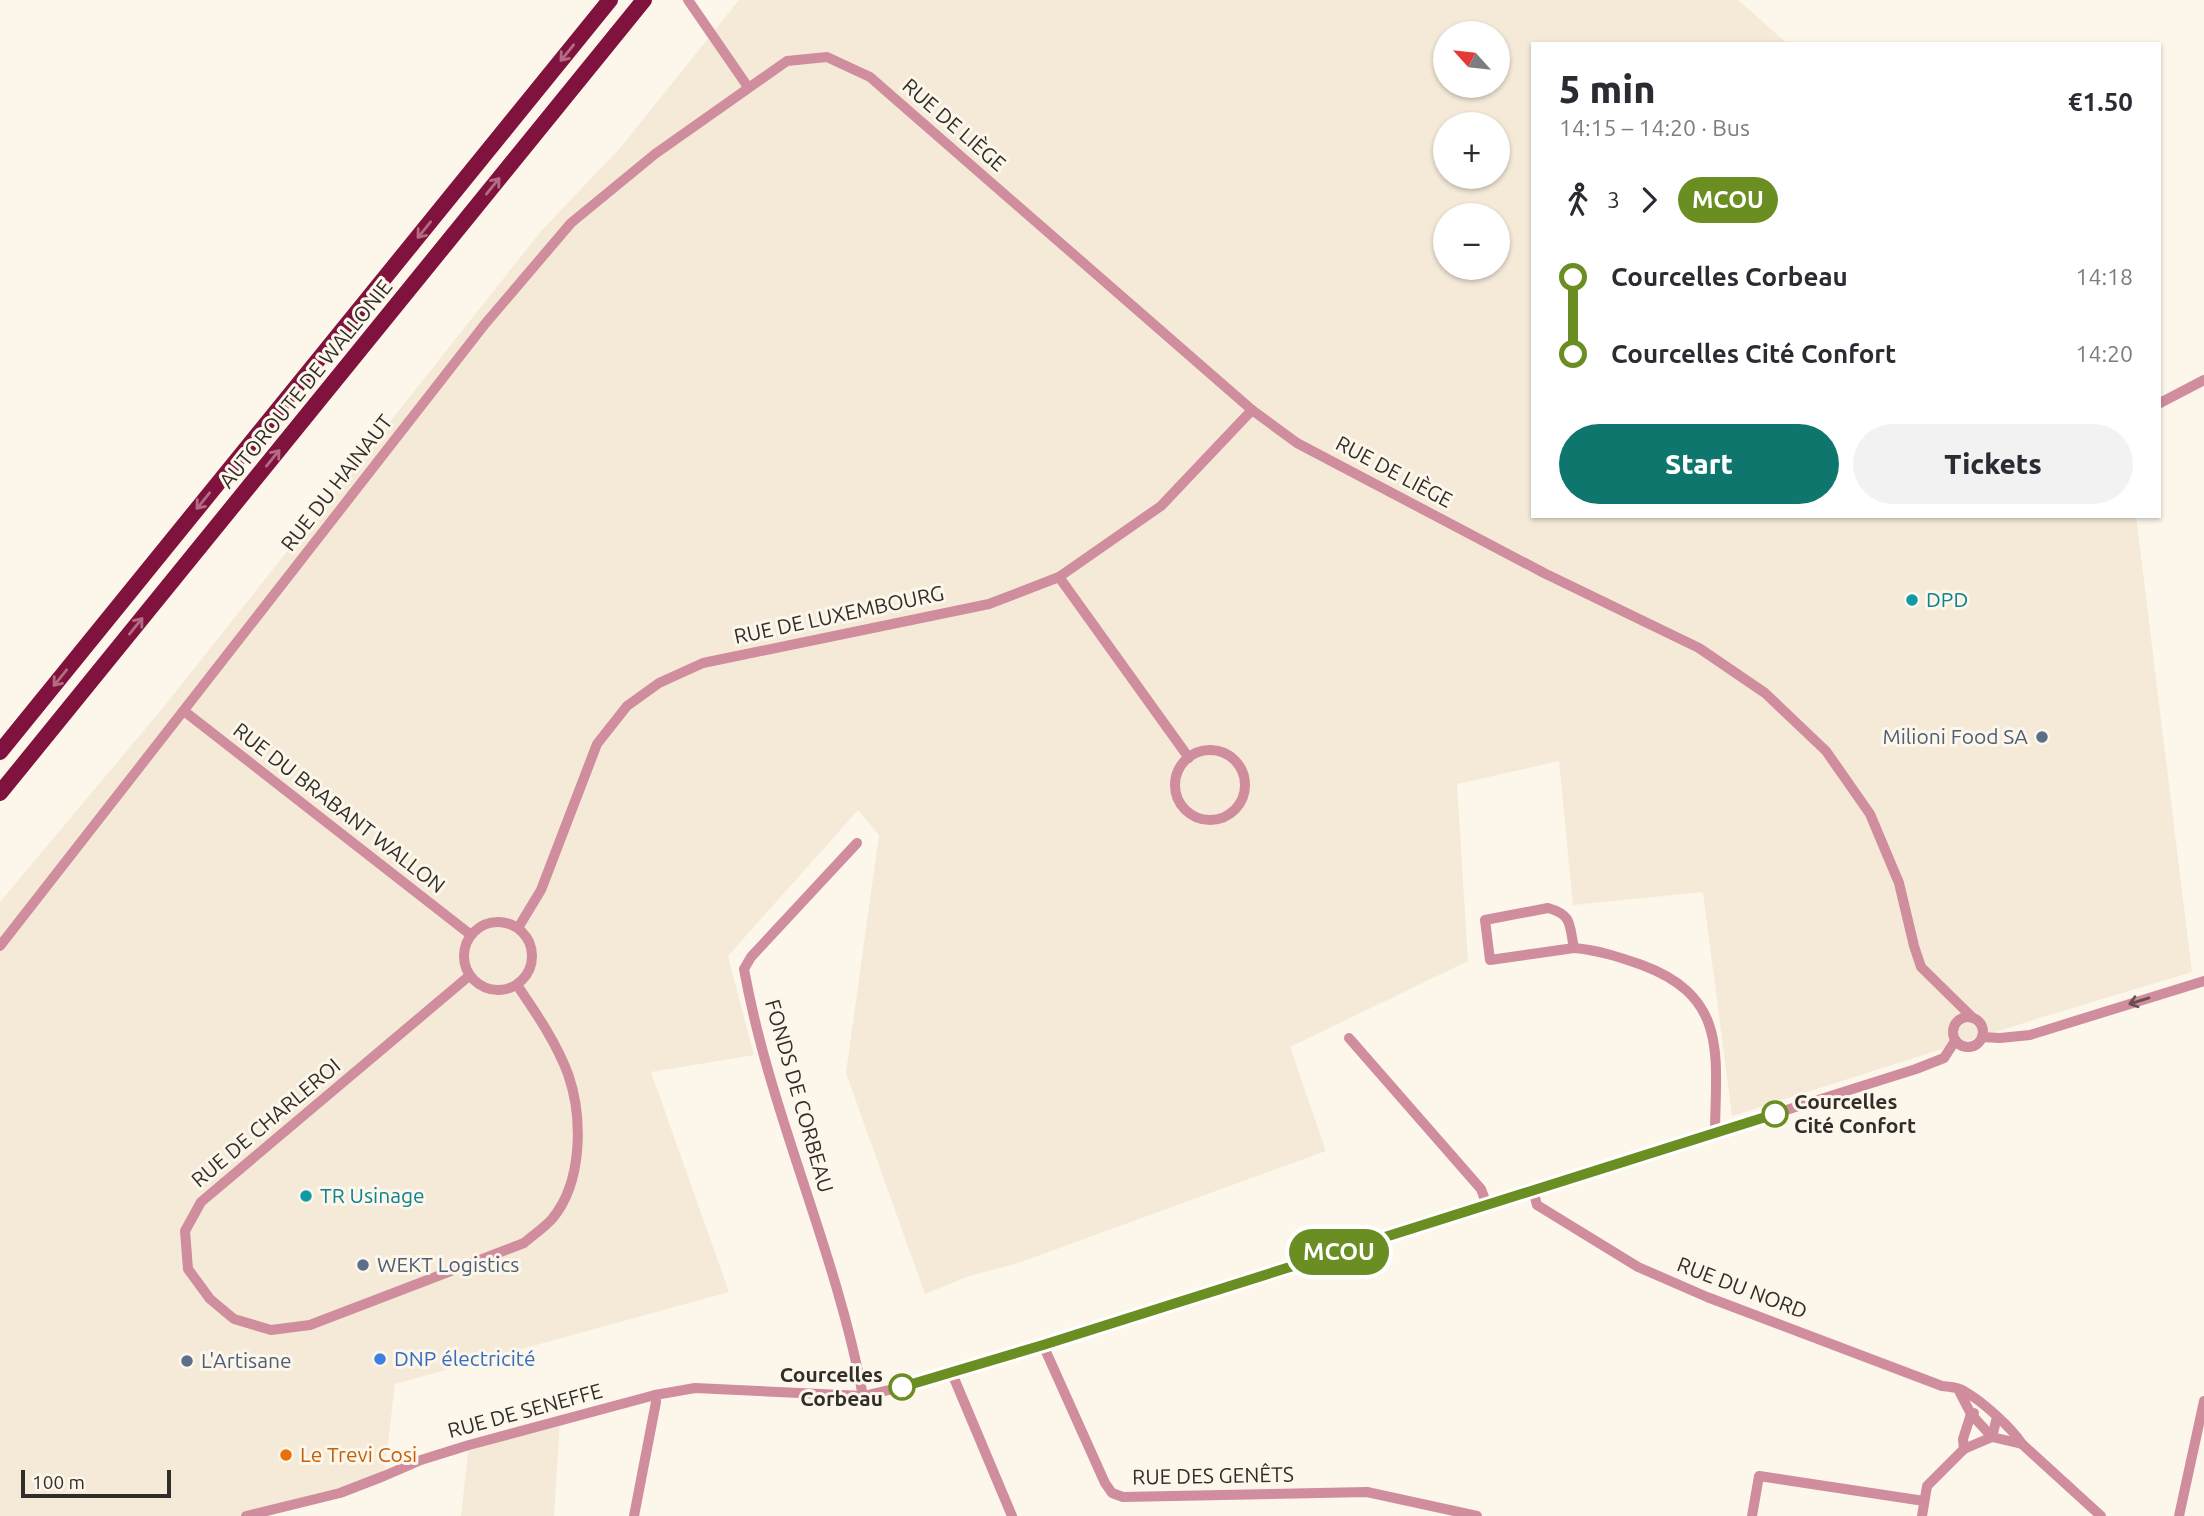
<!DOCTYPE html>
<meta charset="utf-8">
<style>
:root{--surface:#fff;--page:#f2f2f3;--text:#2b2b33;--muted:#7c7c81;--accent:#0f766e}
body{margin:0;font-family:Ubuntu,sans-serif;background:var(--page);color:var(--text);height:100vh;display:flex;flex-direction:column;font-size:26px;white-space:nowrap}
*{box-sizing:border-box;margin:0}
p{font-size:23px;color:var(--muted)}
.icon{flex:none;width:38px;height:38px;fill:none;stroke:currentColor;stroke-width:2;stroke-linecap:round;stroke-linejoin:round}
.map{position:relative;flex:1;overflow:hidden}
.side{position:absolute;left:1531px;top:42px;width:630px;height:476px;display:flex;flex-direction:column;background:var(--surface);border-radius:0px;box-shadow:0 2px 5px #0004}
.side>*{flex:none}
.badge{padding:0 14px;border-radius:23px;font-size:24px;line-height:46px}
.needle{width:46px;rotate:297deg}
.controls{position:absolute;left:1433px;top:21px;display:grid;gap:14px}
.controls a{display:grid;place-items:center;width:77px;height:77px;border-radius:50%;background:var(--surface);box-shadow:0 2px 5px #0004;font-size:35px}
.scale{position:absolute;left:21px;bottom:18px;width:150px;box-sizing:border-box;padding-left:7px;border:4px solid #312e2a;border-top:0;font-size:19px;line-height:24px;white-space:nowrap;color:#312e2a;-webkit-text-stroke:5px #fcf6eb;paint-order:stroke}
.map>.badge{position:absolute;translate:-50% -50%;box-shadow:0 0 0 4px #fff}
.legs{display:flex;align-items:center;gap:10px;height:77px;padding:0 28px;font-size:23px}
.legs p{margin-inline-start:auto}
.summary{display:flex;align-items:center;justify-content:space-between;height:119px;padding:0 28px}
h1{font-size:38px;font-weight:800;line-height:52px}
.primary-button{display:flex;gap:14px;margin-top:auto;padding:14px 28px}
.primary-button a{flex:1;height:80px;border-radius:42px;background:var(--accent);color:#fff;font-size:28px;font-weight:800;line-height:80px;text-align:center}
.primary-button a+a{background:var(--page);color:var(--text)}
ul{padding:0 28px;list-style:none}
li{display:flex;align-items:center;gap:24px;height:77px;font-size:26px}
li i{display:grid;place-items:center;width:10px;height:100%;margin:0 9px;background:currentColor}
li i::after{content:'';width:18px;height:18px;margin:-9px;border:5px solid;border-radius:50%;background:var(--surface)}
li p{margin-inline-start:auto}
li:first-child i{background:linear-gradient(#0000 50%,currentColor 0)}
li:last-child i{background:linear-gradient(currentColor 50%,#0000 0)}
.map>svg:first-child{display:block}
</style>
<div class="map">
<svg width="2204" height="1516" viewBox="0 0 2204 1516">
<rect width="100%" height="100%" fill="#fcf6eb"/>
<g fill="#f5ead8" fill-rule="evenodd">
<path d="M739,0H1738L1788,44H1533V516H2136L2192,972L2036,1019L1732,1116L1703,892L1573,905L1559,761L1457,784L1468,961L1290,1047L1326,1151L1015,1264L969,1276L925,1294L846,1073L879,835L858,810L728,956L754,1055L651,1072L729,1292L395,1384L384,1476L246,1516H0V902L166,704L542,230L621,147ZM1446,33H1498V86H1446ZM1446,124H1498V177H1446ZM1446,215H1498V268H1446Z"/>
<polygon points="560,1421 554,1516 461,1516 469,1445"/>
</g>
<g fill="none" stroke-linecap="round" stroke-linejoin="round">
<g stroke="#cf8d9d" stroke-width="10">
<polyline points="688,0 748,87"/>
<polyline points="2160,403 2204,380"/>
<polyline points="1059,577 1189,758"/>
<polyline points="184,711 471,935"/>
<circle cx="1210" cy="785" r="35"/>
<path d="M857,843L751,957L744,969C770,1114 836,1250 863,1396"/>
<path d="M1548,908C1573,915 1569,925 1574,948L1490,960L1485,920Z"/>
<circle cx="498" cy="956" r="34"/>
<polyline points="518,928 541,890 597,744 627,706 659,683 703,663 989,604 1059,577 1161,506 1252,410"/>
<polyline points="0,946 485,324 571,223 655,154 787,61 827,57 870,77 1252,410 1297,443 1544,573 1699,648 1765,693 1826,751 1870,814 1899,883 1914,946 1921,967 1973,1018"/>
<path d="M1574,948C1598,950 1619,957 1642,965C1728,997 1716,1054 1715,1131"/>
<path d="M469,976L201,1202L185,1231L188,1269L210,1299L234,1319L271,1330L310,1325L524,1243C533,1235 544,1228 552,1219C583,1182 583,1117 568,1074C556,1042 536,1013 517,985"/>
<circle cx="1968" cy="1032" r="15"/>
<polyline points="1982,1037 2000,1038 2030,1035 2204,981"/>
<polyline points="1349,1038 1481,1189 1487,1205"/>
<path d="M1533,1190L1537,1205L1638,1267L1707,1297L1942,1386C1949,1387 1958,1387 1964,1391C1982,1401 2011,1427 2022,1444L1992,1437L1971,1414L1958,1389"/>
<polyline points="1043,1345 1105,1483 1112,1493 1123,1497 1367,1492 1477,1516"/>
<polyline points="951,1371 1012,1516"/>
<polyline points="2022,1444 2101,1516"/>
<polyline points="1964,1449 1963,1439 1971,1414 1974,1413"/>
<polyline points="246,1516 340,1493 384,1476 421,1460 469,1445 655,1395 695,1388 863,1396 902,1387 1043,1345 1916,1069 1944,1058 1955,1041"/>
<polyline points="634,1516 656,1402 655,1395"/>
<polyline points="1752,1516 1759,1476 1924,1501"/>
<polyline points="1922,1516 1927,1486 1964,1449 1992,1437 1997,1417"/>
<polyline points="2179,1516 2204,1401"/>
</g>
<g stroke="#80123e" stroke-width="16">
<polyline points="0,752 610,0"/>
<polyline points="0,793 644,0"/>
</g>
</g>
<defs><path id="oneway-shaft" d="M-6 0H5M1.5-3L5.5 0L1.5 3" fill="none" stroke-width="1.6" stroke-linecap="round" stroke-linejoin="round" transform="scale(1.75)"/></defs>
<g stroke="#b26d83">
<use href="#oneway-shaft" transform="translate(567 53) rotate(129)"/>
<use href="#oneway-shaft" transform="translate(493 186) rotate(-51)"/>
<use href="#oneway-shaft" transform="translate(424 230) rotate(129)"/>
<use href="#oneway-shaft" transform="translate(273 458) rotate(-51)"/>
<use href="#oneway-shaft" transform="translate(203 501) rotate(129)"/>
<use href="#oneway-shaft" transform="translate(136 626) rotate(-51)"/>
<use href="#oneway-shaft" transform="translate(60 678) rotate(129)"/>
</g>
<use stroke="#684f52" href="#oneway-shaft" transform="translate(2139 1001) rotate(163)"/>
<g fill="none" stroke-linecap="round" stroke-linejoin="round">
<g stroke="#fff" stroke-width="16">
<polyline id="line-1" points="902,1387 1043,1345 1775,1114"/>
</g>
<use href="#line-1" stroke="#6b8e23" stroke-width="10"/>
</g>
<g fill="#0f9aa8" stroke="#fcf6eb" stroke-width="2.5">
<circle cx="1912" cy="600" r="7"/>
<circle cx="306" cy="1196" r="7"/>
</g>
<g fill="#5c6f8a" stroke="#fcf6eb" stroke-width="2.5">
<circle cx="2042" cy="737" r="7"/>
<circle cx="363" cy="1265" r="7"/>
<circle cx="187" cy="1361" r="7"/>
</g>
<g fill="#fff" stroke="#6b8e23" stroke-width="3.5">
<circle cx="1775" cy="1114" r="12"/>
<circle cx="902" cy="1387" r="12"/>
</g>
<circle fill="#3f7fe0" stroke="#fcf6eb" stroke-width="2.5" cx="380" cy="1359" r="7"/>
<circle fill="#e8710a" stroke="#fcf6eb" stroke-width="2.5" cx="286" cy="1455" r="7"/>
<g text-anchor="middle" stroke-width="6" stroke-linejoin="round" paint-order="stroke">
<g font-size="21" fill="#312e2a" stroke="#fcf6eb">
<text transform="translate(954 125) rotate(41)" y="7">RUE DE LIÈGE</text>
<text transform="translate(306 384) rotate(-51)" y="7">AUTOROUTE DE WALLONIE</text>
<text transform="translate(1394 472) rotate(28)" y="7">RUE DE LIÈGE</text>
<text transform="translate(337 483) rotate(-52)" y="7">RUE DU HAINAUT</text>
<text transform="translate(839 615) rotate(-12)" y="7">RUE DE LUXEMBOURG</text>
<text transform="translate(339 808) rotate(38)" y="7">RUE DU BRABANT WALLON</text>
<text transform="translate(799 1096) rotate(74)" y="7">FONDS DE CORBEAU</text>
<text transform="translate(266 1123) rotate(-40)" y="7">RUE DE CHARLEROI</text>
<text transform="translate(1742 1288) rotate(21)" y="7">RUE DU NORD</text>
<text transform="translate(525 1411) rotate(-15)" y="7">RUE DE SENEFFE</text>
<text transform="translate(1213 1476) rotate(-1)" y="7">RUE DES GENÊTS</text>
</g>
<g font-size="21" fill="#0d838f" stroke="#fcf6eb" text-anchor="start">
<text x="1926" y="607">DPD</text>
<text x="320" y="1203">TR Usinage</text>
</g>
<g font-size="21" fill="#4e5e75" stroke="#fcf6eb" text-anchor="start">
<text x="2028" y="744" text-anchor="end">Milioni Food SA</text>
<text x="377" y="1272">WEKT Logistics</text>
<text x="201" y="1368">L'Artisane</text>
</g>
<g font-size="21" font-weight="bold" fill="#312e2a" stroke="#fcf6eb" text-anchor="start">
<text x="1794" y="1109">Courcelles<tspan x="1794" dy="24">Cité Confort</tspan></text>
<text x="883" y="1382" text-anchor="end">Courcelles<tspan x="883" dy="24">Corbeau</tspan></text>
</g>
<g font-size="21" fill="#366cbe" stroke="#fcf6eb" text-anchor="start">
<text x="394" y="1366">DNP électricité</text>
</g>
<g font-size="21" fill="#c56008" stroke="#fcf6eb" text-anchor="start">
<text x="300" y="1462">Le Trevi Cosi</text>
</g>
</g>
</svg>
<div class="controls">
<a><svg class="needle" viewBox="-14 -14 28 28"><path d="M0-13l5 13h-10z" fill="#e53935"/><path d="M0 13l5-13h-10z" fill="#7c7c81"/></svg></a>
<a>+</a>
<a>−</a>
</div>
<div class="scale">100 m</div>
<b class="badge" style="left:1339px;top:1252px;background:#6b8e23;color:#fff">MCOU</b>
<section class="side">
<div class="summary"><div><h1>5 min</h1><p>14:15 – 14:20 · Bus</p></div><b>€1.50</b></div>
<div class="legs"><svg class="icon" aria-label="walk" viewBox="0 0 24 24"><circle cx="13" cy="4" r="2"/><path d="M13 8l-2 6 4 7M11 14l-3 7M7 12l3-4h3l4 4"/></svg>3<svg class="icon" aria-label="forward" viewBox="0 0 24 24"><path d="M9 5l7 7-7 7"/></svg><b class="badge" style="background:#6b8e23;color:#fff">MCOU</b></div>
<ul>
<li><i style="color:#6b8e23"></i><b>Courcelles Corbeau</b><p>14:18</p></li>
<li><i style="color:#6b8e23"></i><b>Courcelles Cité Confort</b><p>14:20</p></li>
</ul>
<div class="primary-button"><a>Start</a><a>Tickets</a></div>
</section>
</div>
